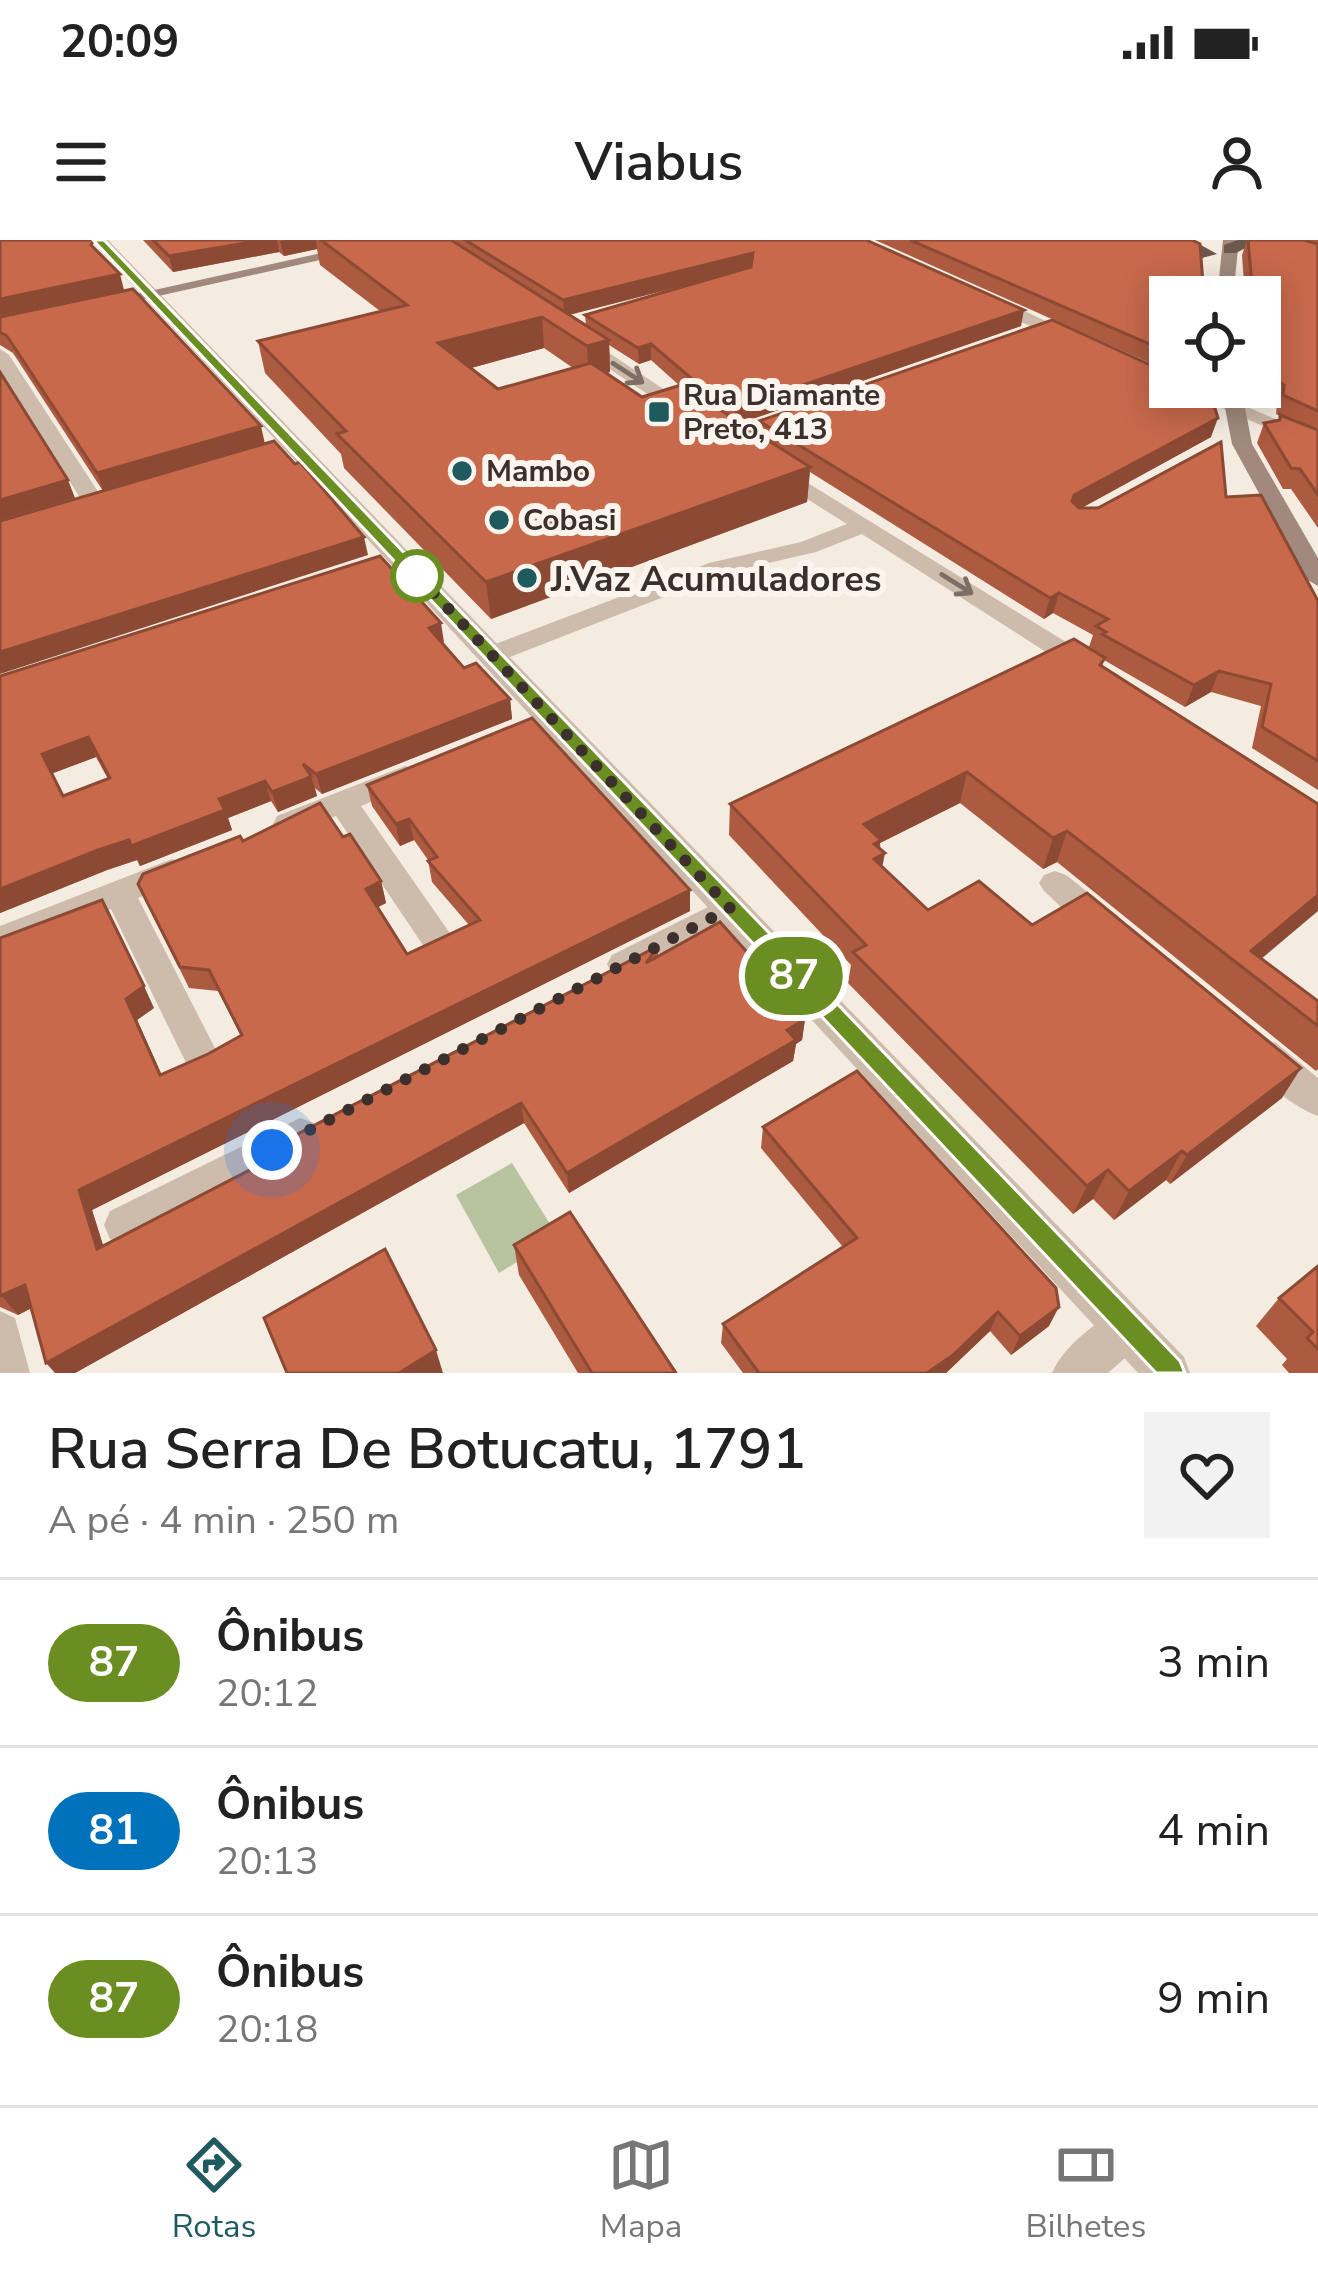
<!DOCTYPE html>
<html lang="pt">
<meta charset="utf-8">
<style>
:root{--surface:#fff;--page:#f2f2f2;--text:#222;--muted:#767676;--line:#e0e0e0;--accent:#1f5a5e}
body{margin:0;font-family:"Nunito Sans",sans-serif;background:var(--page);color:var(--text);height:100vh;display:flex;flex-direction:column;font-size:45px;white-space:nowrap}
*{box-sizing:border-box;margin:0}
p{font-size:39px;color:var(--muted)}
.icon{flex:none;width:66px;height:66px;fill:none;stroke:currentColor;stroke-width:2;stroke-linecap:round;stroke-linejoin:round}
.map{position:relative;height:1133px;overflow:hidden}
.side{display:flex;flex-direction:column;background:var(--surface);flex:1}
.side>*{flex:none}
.badge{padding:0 24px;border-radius:39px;font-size:42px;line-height:78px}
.fabs{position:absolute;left:1149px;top:36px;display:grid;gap:24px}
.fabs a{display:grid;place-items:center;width:132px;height:132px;border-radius:0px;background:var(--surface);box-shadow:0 6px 30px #0003;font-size:60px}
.you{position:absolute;width:60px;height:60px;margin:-30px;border:9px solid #fff;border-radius:50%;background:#1a73e8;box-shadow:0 0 0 18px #1a73e833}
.map>.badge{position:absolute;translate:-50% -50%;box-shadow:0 0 0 6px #fff}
.round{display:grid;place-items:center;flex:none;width:126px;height:126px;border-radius:0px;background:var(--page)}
.head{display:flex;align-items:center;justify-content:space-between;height:204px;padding:0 48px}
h1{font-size:57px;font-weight:600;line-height:90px}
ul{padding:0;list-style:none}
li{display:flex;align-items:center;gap:36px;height:168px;padding:0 48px;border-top:3px solid var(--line)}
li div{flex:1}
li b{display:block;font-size:45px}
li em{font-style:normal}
li .badge{min-width:132px;font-weight:700;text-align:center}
.status{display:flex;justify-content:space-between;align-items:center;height:84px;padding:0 60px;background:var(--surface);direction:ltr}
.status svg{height:33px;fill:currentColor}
header{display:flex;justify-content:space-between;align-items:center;height:156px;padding:0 48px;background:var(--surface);font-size:54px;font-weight:600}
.menu{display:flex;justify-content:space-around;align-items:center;height:168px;border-top:3px solid var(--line);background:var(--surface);font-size:33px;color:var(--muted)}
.menu a{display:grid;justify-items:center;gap:6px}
.menu .current{color:var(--accent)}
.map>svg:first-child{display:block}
</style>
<div class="status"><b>20:09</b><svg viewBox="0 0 49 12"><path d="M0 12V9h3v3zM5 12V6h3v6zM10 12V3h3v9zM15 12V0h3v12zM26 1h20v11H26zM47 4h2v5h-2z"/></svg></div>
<header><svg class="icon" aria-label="menu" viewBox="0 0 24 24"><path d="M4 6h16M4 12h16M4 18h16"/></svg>Viabus<svg class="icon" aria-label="person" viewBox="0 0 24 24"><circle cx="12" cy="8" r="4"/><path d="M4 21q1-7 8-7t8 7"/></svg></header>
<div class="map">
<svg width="1318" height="1133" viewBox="0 0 1318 1133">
<rect width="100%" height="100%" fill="#f4ebe1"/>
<polygon fill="#b8c4a0" points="512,923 558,997 499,1033 456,955"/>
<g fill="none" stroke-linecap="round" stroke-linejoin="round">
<g fill="#cdbbac" fill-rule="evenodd">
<polygon points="983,57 995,57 1086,100 1071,104 983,65"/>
<polygon points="570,95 582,95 701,174 684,178 570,103"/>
<polygon points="0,109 9,115 106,264 103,269 95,271 84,264 0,130"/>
<polygon points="1174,147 1200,147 1318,197 1318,210"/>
<polygon points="777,224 1100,423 1104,429 1100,435 1082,435 862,294 816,312 725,333 500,421 482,421 478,415 482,409 709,323 801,302 847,284 769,235 766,230"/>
<polygon points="405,526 415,529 420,536 415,543 361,566 456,702 451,711 439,715 427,711 336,576 288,595 277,592 273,584 277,576"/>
<polygon points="172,619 183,623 188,631 183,639 138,658 221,820 216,831 203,835 190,831 111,669 0,713 0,686"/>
<path d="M1055,631L1066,635L1118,676L1123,685L1118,694C1090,703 1064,668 1044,651L1039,643L1044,635Z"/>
<polygon points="730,656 742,659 746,668 742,677 636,733 624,737 612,733 607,724 612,715"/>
<path d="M1263,799L1276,803L1318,838V876C1293,867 1256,838 1245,814L1250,803Z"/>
<polygon points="300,878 314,883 319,895 314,907 138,999 124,1004 110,999 104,985 110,971"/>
<path d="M1126,1067L1141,1074L1148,1089L1141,1104L1108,1133H1052C1063,1106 1099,1079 1126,1067Z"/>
<polygon points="0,1071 15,1078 30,1133 0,1133"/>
</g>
<polygon fill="#cdbbac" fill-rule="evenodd" points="91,0 108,0 1184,1117 1190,1133 1138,1133"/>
<g fill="#a18a7d" fill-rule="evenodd">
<polygon points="380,0 410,0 100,69 91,64"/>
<polygon points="1223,0 1239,0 1233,57 1217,57"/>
<polygon points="1221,147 1241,147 1252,204 1318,318 1318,346 1306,339 1232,204"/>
</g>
<g fill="#6c584f" fill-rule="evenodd">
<polygon points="1170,0 1192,0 1217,14 1202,18"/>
<polygon points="1238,0 1261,0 1236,13 1224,13 1224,5"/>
</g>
</g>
<g fill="#ac5a40" fill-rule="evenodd">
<path d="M143,0H866L1021,86L740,183L759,194V181L1197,147L1193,158L1211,197L1081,268L1226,257L1318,361V550L1252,508L1261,466L1211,452L1185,467L1104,420L1102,427L1262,719L1318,761V829L1316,831L1057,622L1043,629L960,563L880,603L882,628L928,670L1032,685L1282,858L1170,944L1166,940L1114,980L1093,959L1073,974L848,743L851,725L729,595L730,564L1096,412L1089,407L1093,395L1053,373L1044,379L810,232L807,262L491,379L344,228L341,214L265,133L258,101L380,71L320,25L317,9L284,16L279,12L173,32ZM702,41L585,75L586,85L569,75ZM609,105L639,124L651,120L680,146L642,157L607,133L610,132ZM544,108L573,128L498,149L471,128Z"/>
<polygon points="875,0 1192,0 1170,57 1170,132"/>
<polygon points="1247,0 1318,0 1318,288 1291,249 1283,249 1257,203 1264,183 1278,180 1280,176 1276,174 1277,164 1271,161 1266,143 1260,142 1260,57 1245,57 1242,15"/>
<polygon points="0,77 265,204 368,315 103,251 13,113 0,105"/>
<path d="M444,402L442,403L464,428L510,459L512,479L322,554L315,548L317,556L278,572L271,561L228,578L232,590L140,626L137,620L107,630L0,673V436ZM96,517L108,539L63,556L52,533Z"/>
<polygon points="367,545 690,671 92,970 103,1005 271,919 658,706 658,717 756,728 805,779 802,800 796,804 793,821 569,953 524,883 75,1133 55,1133 31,1068 18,1075 0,1067 0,698 154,768 137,780 161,834 208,814 241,796 218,751 189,748 138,644 243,601 343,597 381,641 386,663 377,667 407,714 469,685 432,642 428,620 414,600 400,606 372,566"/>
<polygon points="763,887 1049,1086 1011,1115 990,1091 946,1133 743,1133 721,1103 723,1084 843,1007 761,908"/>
<polygon points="514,1005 676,1133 578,1133 519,1035"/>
<polygon points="1318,1026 1318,1133 1289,1133 1282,1125 1287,1119 1256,1086 1279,1058"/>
</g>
<g fill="#8c4a34">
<polygon points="263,0 277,0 279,12 173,32 169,16"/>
<polygon points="286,0 316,0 317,9 284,16 280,1"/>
<polygon points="753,13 752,28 564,76 563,60"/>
<polygon points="120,34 124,50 0,76 0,59"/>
<polygon points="1024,70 1021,86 735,185 735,168"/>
<polygon points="542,77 544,108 442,136 438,103"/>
<polygon points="609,100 610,132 589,139 587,106"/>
<polygon points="651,104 651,120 639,124 638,108"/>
<polygon points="1197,147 1191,164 1181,153"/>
<polygon points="1218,178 1211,197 1069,275 1074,255"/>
<polygon points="261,186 265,204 103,251 97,233"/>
<polygon points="810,227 807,262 491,379 486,342"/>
<polygon points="68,240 75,258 0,280 0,260"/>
<polygon points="364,297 368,315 0,434 0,412"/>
<polygon points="1059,353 1053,373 1044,379 1050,358"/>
<polygon points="441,383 444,402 432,407 429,388"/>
<polygon points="1219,431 1211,452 1185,467 1194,445"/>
<polygon points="510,459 512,479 322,554 316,534"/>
<polygon points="88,497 96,517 51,534 42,514"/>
<polygon points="967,532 960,563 880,603 878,617 885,613 879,644 868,650 864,584"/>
<polygon points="311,536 317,556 278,572 272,552"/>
<polygon points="265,541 271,561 228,578 232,590 140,626 131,606 219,559"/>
<polygon points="409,579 414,600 400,606 396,584"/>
<polygon points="1067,591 1057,622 1043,629 1053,598"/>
<polygon points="129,600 137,620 107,630 0,673 0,649 98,610"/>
<polygon points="381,641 386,663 371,671 366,649"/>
<polygon points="690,650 690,671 92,970 110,1028 97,1009 79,950"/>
<polygon points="1318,655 1318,671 1247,731 1251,711"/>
<polygon points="144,746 154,768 137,780 171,855 126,759"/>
<polygon points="805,779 802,800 796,804 793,821 569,953 567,933"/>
<polygon points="1301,828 1282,858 1170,944 1187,915"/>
<polygon points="521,863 524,883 75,1133 55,1133 46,1123"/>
<polygon points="1182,911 1166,940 1114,980 1129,951"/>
<polygon points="1108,930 1093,959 1073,974 1087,946"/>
<polygon points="25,1045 40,1064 18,1075 2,1056"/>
<polygon points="1059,1067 1049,1086 1011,1115 1020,1096"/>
<polygon points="998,1072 990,1091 946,1133 927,1133"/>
<polygon points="436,1110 443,1133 399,1133"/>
</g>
<g fill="#c8694b" stroke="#8c4a34" stroke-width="3" fill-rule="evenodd">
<polygon points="0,0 94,0 91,5 120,34 0,59"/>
<polygon points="153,0 263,0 169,16"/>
<polygon points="321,0 451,0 609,100 587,106 542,77 438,103 498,149 591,123 642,157 681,145 810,227 486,342 337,194 346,191 258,101 407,65"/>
<polygon points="465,0 866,0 1024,70 735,168 698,144 651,104 638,108 585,75 751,27 753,13 563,60"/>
<polygon points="910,0 1192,0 1200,4 1204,57 1170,57 1170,113"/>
<polygon points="1248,0 1304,0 1318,4 1318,171 1283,155 1284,145 1278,141 1272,124 1260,123 1260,57 1253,57"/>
<polygon points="133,49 261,186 97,233 7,96 0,92 0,77"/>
<polygon points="1052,80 1170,134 1170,147 1195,147 1181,153 1215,168 1218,178 1074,255 1072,261 1079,268 1098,268 1221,202 1226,257 1261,255 1318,361 1318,521 1262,487 1271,444 1219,431 1194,445 1102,394 1106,392 1096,386 1108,379 1059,353 1050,358 759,181"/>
<polygon points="0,132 68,240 0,260"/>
<polygon points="1280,175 1318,190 1318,255 1300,229 1291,228 1264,183 1280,180"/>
<polygon points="274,201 295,224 300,222 364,297 0,412 0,281"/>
<path d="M380,316L441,383L429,388L464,428L476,423L510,459L316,534L303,524L311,536L303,540L272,552L265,541L219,559L225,570L131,606L129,600L98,610L0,649V436ZM88,497L110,538L63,556L42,514Z"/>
<polygon points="1074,399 1105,418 1100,425 1318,564 1318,655 1251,711 1318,761 1318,786 1067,591 1053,598 967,532 864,584 881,600 874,604 885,613 874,619 928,670 979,641 1032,685 1087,653 1301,828 1187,915 1182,911 1129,951 1108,930 1087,946 853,712 866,705 730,564"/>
<polygon points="532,478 690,650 79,950 97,1009 271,919 267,910 658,706 646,723 720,682 756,722 752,725 805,779 787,790 796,800 567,933 521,863 46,1123 25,1045 0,1056 0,698 102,660 144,746 126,759 160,835 208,814 242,795 209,730 180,727 138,644 143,634 240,596 243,601 320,563 343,597 350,594 381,641 366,649 407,714 480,680 428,621 437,617 409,579 396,584 367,545"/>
<polygon points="857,831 1056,1048 1059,1067 1020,1096 998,1072 953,1115 927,1133 759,1133 723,1084 857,998 763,887"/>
<polygon points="570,972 676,1133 592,1133 514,1005"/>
<polygon points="385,1009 436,1110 399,1133 287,1133 264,1078"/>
<polygon points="1318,1026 1318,1109 1307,1098 1313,1092 1279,1058"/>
</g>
<defs><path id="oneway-shaft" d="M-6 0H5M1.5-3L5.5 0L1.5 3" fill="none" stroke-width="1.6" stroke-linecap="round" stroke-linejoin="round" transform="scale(3)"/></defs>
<g stroke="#7d6f65">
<use href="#oneway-shaft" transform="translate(628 133) rotate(33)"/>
<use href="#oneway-shaft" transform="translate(957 344) rotate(32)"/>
</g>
<polygon fill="#6b8e23" stroke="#fff" stroke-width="3" points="93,0 104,0 1180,1121 1185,1133 1156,1133"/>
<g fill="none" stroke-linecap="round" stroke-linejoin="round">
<polyline stroke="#3b302b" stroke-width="12" stroke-dasharray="0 21.6" points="272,910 730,668 412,330 417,336"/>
</g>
<g fill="#1f5a5e" stroke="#fbf5ee" stroke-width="4.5">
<rect x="647" y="160" width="24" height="24" rx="6"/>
<circle cx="462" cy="231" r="12"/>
<circle cx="499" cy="280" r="12"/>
<circle cx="527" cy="338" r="12"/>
</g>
<circle fill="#fff" stroke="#6b8e23" stroke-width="6" cx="417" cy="336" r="24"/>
<g text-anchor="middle" stroke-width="12" stroke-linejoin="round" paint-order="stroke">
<g font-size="30" font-weight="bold" fill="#3b302b" stroke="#fbf5ee" text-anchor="start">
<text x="683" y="165">Rua Diamante<tspan x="683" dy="34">Preto, 413</tspan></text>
<text x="486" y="241">Mambo</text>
<text x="523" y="290">Cobasi</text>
</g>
<g font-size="36" font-weight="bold" fill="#3b302b" stroke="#fbf5ee" text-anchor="start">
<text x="551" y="351">J.Vaz Acumuladores</text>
</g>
</g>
</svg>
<div class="fabs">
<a><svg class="icon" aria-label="locate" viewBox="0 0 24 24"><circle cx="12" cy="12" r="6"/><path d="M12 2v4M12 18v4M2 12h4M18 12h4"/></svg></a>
</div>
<div class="you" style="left:272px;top:910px"></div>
<b class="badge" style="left:794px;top:736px;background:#6b8e23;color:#fff">87</b>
</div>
<section class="side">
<div class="head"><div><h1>Rua Serra De Botucatu, 1791</h1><p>A pé · 4 min · 250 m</p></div><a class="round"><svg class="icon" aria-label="heart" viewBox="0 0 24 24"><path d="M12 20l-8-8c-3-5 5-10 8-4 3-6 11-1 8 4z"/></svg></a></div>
<ul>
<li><span class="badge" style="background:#6b8e23;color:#fff">87</span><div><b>Ônibus</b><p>20:12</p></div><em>3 min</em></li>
<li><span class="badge" style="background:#0072bc;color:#fff">81</span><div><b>Ônibus</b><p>20:13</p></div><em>4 min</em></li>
<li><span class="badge" style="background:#6b8e23;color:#fff">87</span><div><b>Ônibus</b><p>20:18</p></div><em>9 min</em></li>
</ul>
</section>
<nav class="menu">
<a class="current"><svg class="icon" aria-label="directions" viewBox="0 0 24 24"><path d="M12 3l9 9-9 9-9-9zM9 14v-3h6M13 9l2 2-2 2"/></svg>Rotas</a>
<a><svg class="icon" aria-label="map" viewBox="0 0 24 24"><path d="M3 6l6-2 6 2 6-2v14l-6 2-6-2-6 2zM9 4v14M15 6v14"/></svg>Mapa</a>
<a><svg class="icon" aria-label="tickets" viewBox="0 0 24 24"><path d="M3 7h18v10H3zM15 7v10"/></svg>Bilhetes</a>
</nav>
